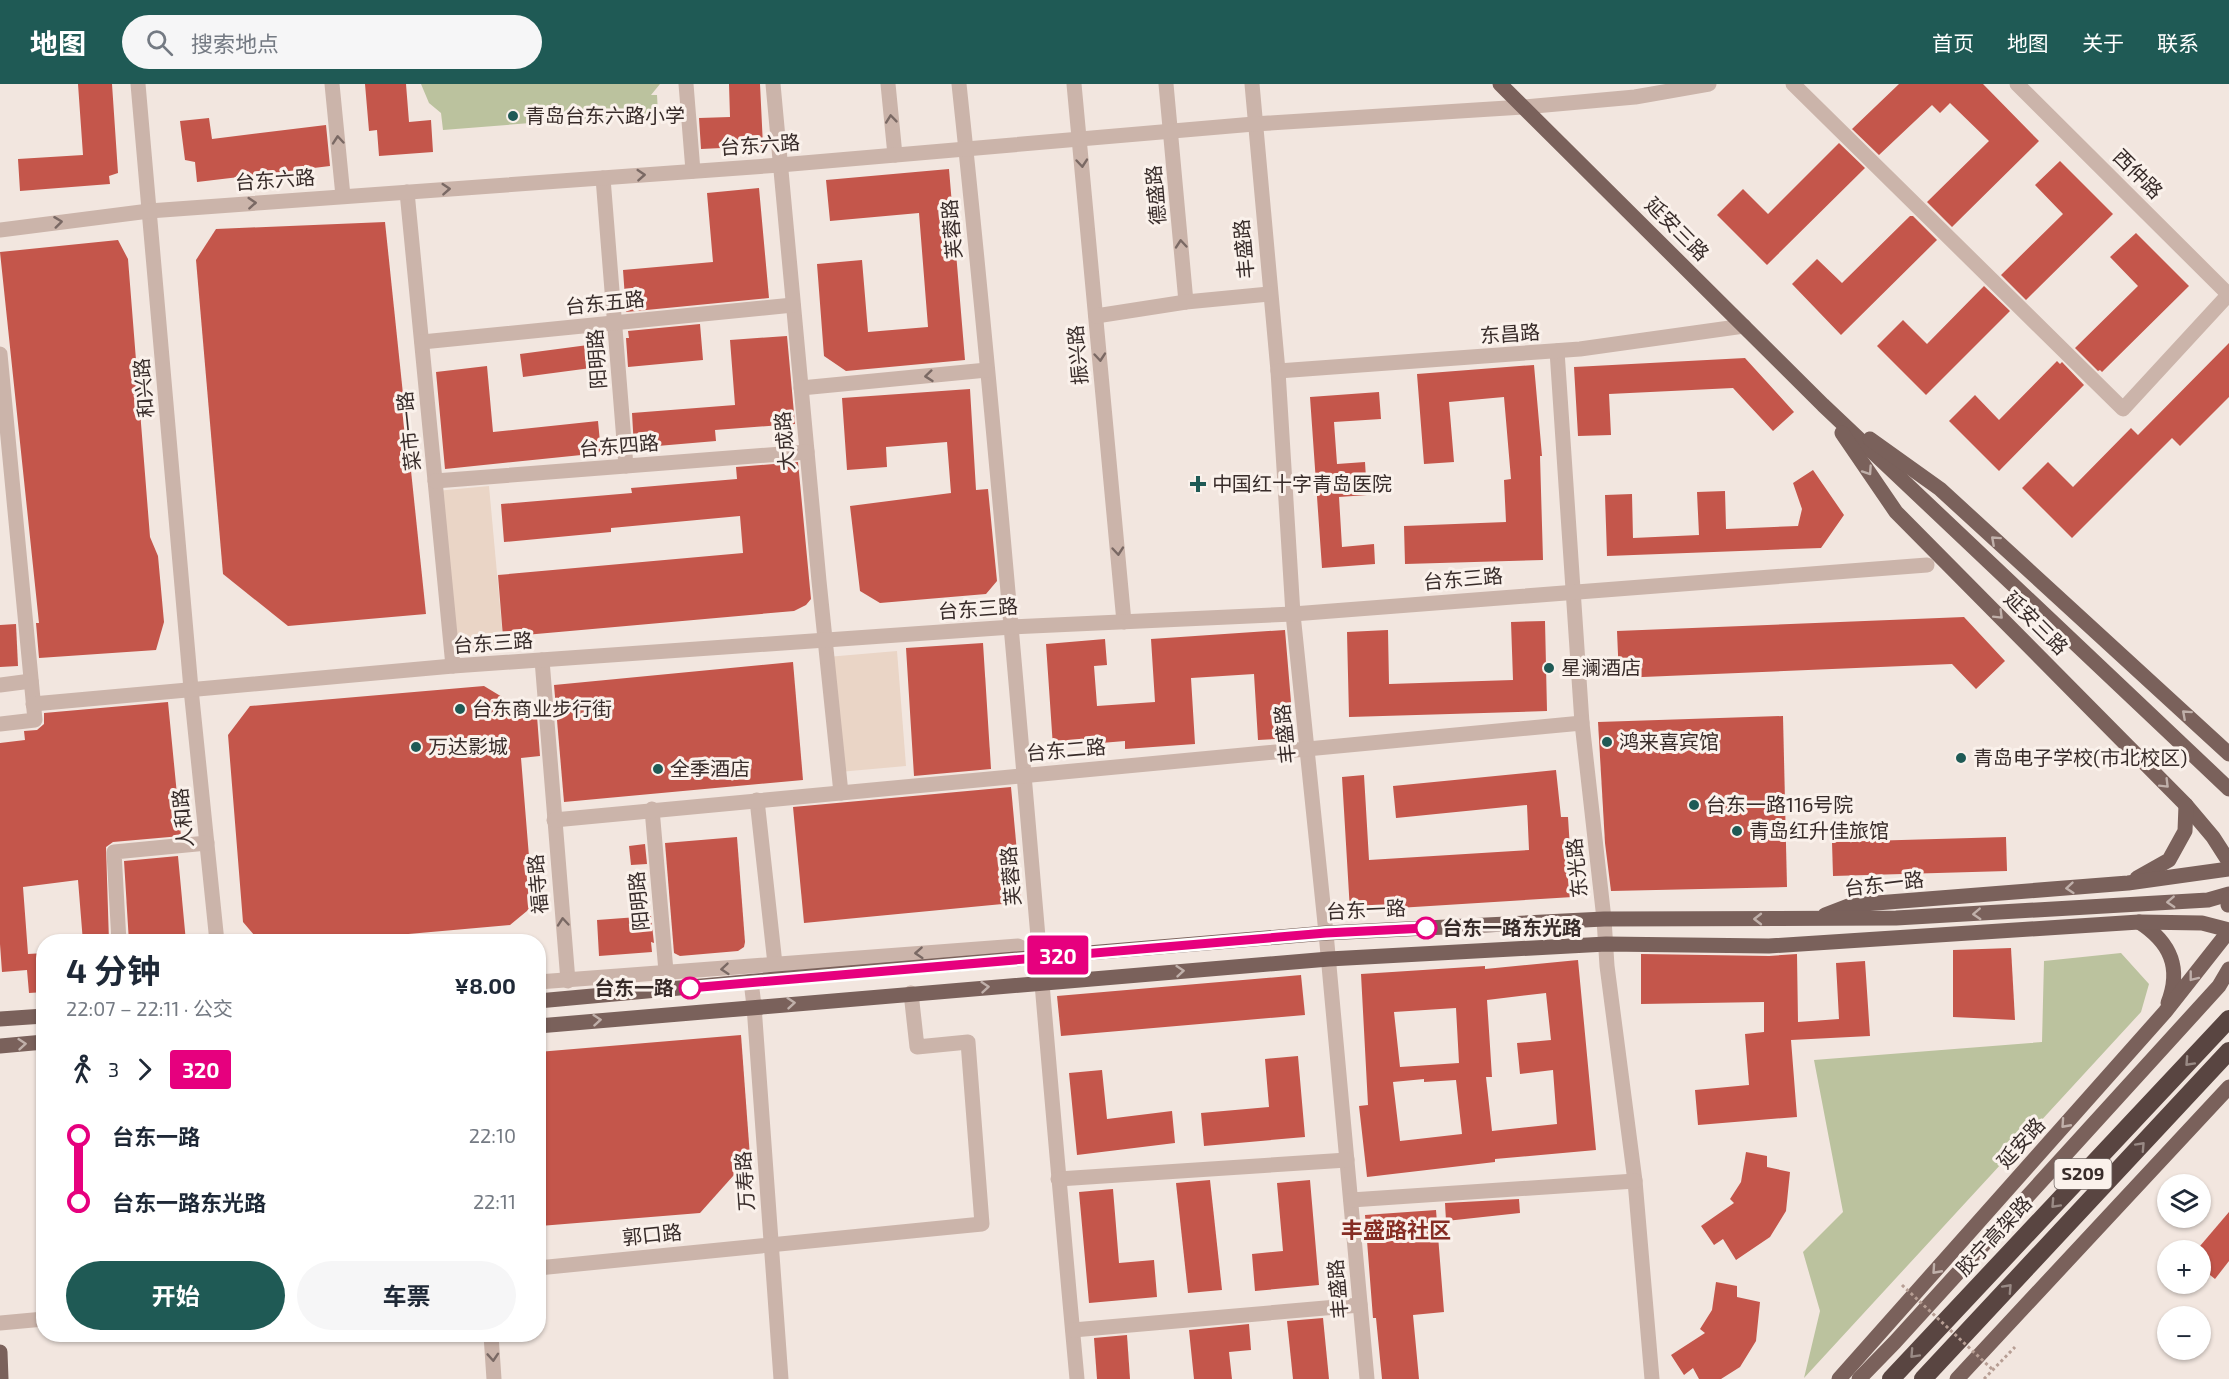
<!DOCTYPE html>
<html lang="zh">
<meta charset="utf-8">
<style>
:root{--surface:#fff;--page:#f6f6f7;--text:#1f2937;--muted:#747a83;--accent:#1f5a55}
body{margin:0;font-family:"Exo 2","Noto Sans SC",sans-serif;background:var(--page);color:var(--text);height:100vh;display:flex;flex-direction:column;font-size:22px;white-space:nowrap}
*{box-sizing:border-box;margin:0}
p{font-size:20px;color:var(--muted)}
.icon{flex:none;width:33px;height:33px;fill:none;stroke:currentColor;stroke-width:2;stroke-linecap:round;stroke-linejoin:round}
.map{position:relative;flex:1;overflow:hidden}
.details{position:absolute;left:36px;top:850px;width:510px;height:408px;display:flex;flex-direction:column;background:var(--surface);border-radius:24px;box-shadow:0 2px 4px #0004}
.details>*{flex:none}
.badge{padding:0 12px;border-radius:4px;font-size:21px;line-height:39px}
.tools{position:absolute;left:2157px;top:1090px;display:grid;gap:12px}
.tools a{display:grid;place-items:center;width:54px;height:54px;border-radius:50%;background:var(--surface);box-shadow:0 2px 4px #0004;font-size:30px}
.map>.badge{position:absolute;translate:-50% -50%;box-shadow:0 0 0 3px #fff}
.legs{display:flex;align-items:center;gap:9px;height:66px;padding:0 30px;font-size:20px}
.legs p{margin-inline-start:auto}
.head{display:flex;align-items:center;justify-content:space-between;height:102px;padding:0 30px}
h1{font-size:33px;font-weight:700;line-height:45px}
.primary-button{display:flex;gap:12px;margin-top:auto;padding:12px 30px}
.primary-button a{flex:1;height:69px;border-radius:36px;background:var(--accent);color:#fff;font-size:24px;font-weight:700;line-height:69px;text-align:center}
.primary-button a+a{background:var(--page);color:var(--text)}
ul{padding:0 30px;list-style:none}
li{display:flex;align-items:center;gap:21px;height:66px;font-size:22px}
li i{display:grid;place-items:center;width:9px;height:100%;margin:0 8px;background:currentColor}
li i::after{content:'';width:15px;height:15px;margin:-8px;border:4px solid;border-radius:50%;background:var(--surface)}
li p{margin-inline-start:auto}
li:first-child i{background:linear-gradient(#0000 50%,currentColor 0)}
li:last-child i{background:linear-gradient(currentColor 50%,#0000 0)}
header{display:flex;align-items:center;gap:36px;box-sizing:border-box;height:84px;padding:0 30px;background:var(--accent);color:#fff}
header strong{font-size:28px}
nav{display:flex;gap:33px;margin-inline-start:auto;font-size:21px}
.search{width:420px;height:54px;background:var(--page);display:flex;align-items:center;gap:15px;box-sizing:border-box;padding:0 21px;border-radius:33px;color:var(--muted);font-size:22px}
.map>svg:first-child{display:block}
</style>
<header>
<strong>地图</strong>
<div class="search"><svg class="icon" aria-label="search" viewBox="0 0 24 24"><circle cx="10" cy="10" r="6"/><path d="M15 15l6 6"/></svg>搜索地点</div>
<nav><a>首页</a><a>地图</a><a>关于</a><a>联系</a></nav>
</header>
<div class="map">
<svg width="2229" height="1295" viewBox="0 0 2229 1295">
<rect width="100%" height="100%" fill="#f2e6df"/>
<g fill="#bbc29e">
<polygon points="421,0 660,0 651,11 657,11 658,29 443,46 441,29 429,19"/>
<polygon points="2121,869 2149,900 2141,928 1804,1294 1820,1227 1803,1168 1843,1128 1814,976 2042,958 2044,877"/>
</g>
<g fill="#ead5c6">
<polygon points="489,402 504,566 452,571 436,407"/>
<polygon points="897,567 906,682 839,688 827,573"/>
</g>
<g fill="#c4564b" fill-rule="evenodd">
<polygon points="78,0 112,0 118,89 109,92 110,100 20,107 18,75 83,71"/>
<polygon points="365,0 406,0 409,38 431,36 433,68 379,72 377,46 369,47"/>
<polygon points="729,0 760,0 763,62 701,65 699,34 730,33"/>
<polygon points="1899,0 1983,0 2039,57 1952,143 1927,118 1989,57 1950,19 1940,29 1932,21 1879,71 1852,45"/>
<polygon points="209,34 212,55 326,41 330,82 197,98 195,78 185,76 180,37"/>
<polygon points="1839,59 1865,84 1767,181 1717,131 1743,105 1768,130"/>
<polygon points="2060,77 2113,130 2026,216 2001,191 2063,130 2035,101"/>
<polygon points="949,85 965,276 846,287 824,272 817,180 862,176 868,248 928,243 919,129 830,137 826,96"/>
<polygon points="759,104 769,214 626,228 623,186 713,178 707,109"/>
<polygon points="1910,132 1913,132 1937,156 1841,251 1792,200 1817,175 1842,199"/>
<polygon points="385,138 426,530 288,542 223,490 196,176 216,145"/>
<polygon points="2136,149 2189,202 2102,288 2100,286 2098,287 2075,264 2138,202 2110,173"/>
<polygon points="118,156 128,175 150,453 158,472 164,538 156,566 39,574 36,539 39,539 0,168"/>
<polygon points="1984,202 2010,227 1926,311 1877,262 1903,236 1927,260"/>
<polygon points="700,240 703,276 628,283 626,254 629,254 628,247"/>
<polygon points="787,252 795,340 715,346 716,357 634,364 632,329 735,321 730,256"/>
<polygon points="2229,259 2229,313 2180,362 2172,354 2072,454 2022,404 2048,378 2073,403 2131,344 2138,351"/>
<polygon points="588,261 591,284 523,293 520,270"/>
<polygon points="1745,274 1794,328 1773,347 1733,304 1609,310 1611,351 1578,352 1574,283"/>
<polygon points="2057,277 2060,280 2062,278 2084,301 1999,387 1949,337 1975,311 1999,336"/>
<polygon points="1534,281 1542,372 1540,372 1543,476 1405,480 1404,442 1506,438 1504,396 1511,395 1504,313 1449,318 1454,378 1424,380 1417,290"/>
<polygon points="487,282 493,348 598,337 601,369 445,385 436,288"/>
<polygon points="970,305 976,406 988,405 997,497 986,510 880,519 860,507 850,422 951,409 947,358 886,363 887,383 847,386 842,314"/>
<polygon points="1379,308 1381,335 1334,338 1337,380 1365,378 1367,411 1339,413 1342,463 1374,460 1375,480 1322,484 1310,313"/>
<polygon points="798,378 811,515 806,521 794,527 503,553 498,491 743,469 740,432 611,444 611,448 504,458 501,420 632,409 631,404 737,395 736,383"/>
<polygon points="1813,386 1844,431 1821,464 1607,472 1605,411 1632,410 1633,454 1699,451 1697,408 1725,407 1726,445 1798,442 1802,425 1793,399"/>
<polygon points="1964,533 2005,577 1976,605 1952,580 1619,594 1617,547"/>
<polygon points="1545,537 1547,627 1349,633 1347,548 1388,546 1389,600 1513,596 1511,538"/>
<polygon points="16,540 18,582 0,583 0,541"/>
<polygon points="1285,546 1294,654 1258,656 1254,590 1191,594 1195,660 1125,665 1125,657 1053,663 1046,560 1105,555 1107,581 1094,582 1097,622 1155,618 1151,555"/>
<polygon points="983,559 991,685 914,692 906,564"/>
<polygon points="793,578 803,696 564,718 554,601"/>
<polygon points="484,602 517,622 519,633 537,632 540,672 521,674 533,822 510,841 318,858 260,858 243,838 228,651 250,622"/>
<polygon points="168,618 181,752 113,758 106,763 109,858 83,858 78,796 23,803 28,870 44,869 44,908 29,909 27,886 2,888 0,860 0,659 25,656 24,647 37,646 44,640 44,629"/>
<polygon points="1783,632 1787,803 1611,807 1605,759 1598,638"/>
<polygon points="1556,686 1561,733 1568,733 1573,813 1350,827 1342,693 1364,691 1369,776 1529,766 1527,721 1396,734 1393,702"/>
<polygon points="1011,703 1021,812 1013,819 804,839 793,723"/>
<polygon points="737,753 745,858 744,863 738,867 680,872 674,869 665,759"/>
<polygon points="2006,753 2007,787 1833,792 1832,758"/>
<polygon points="645,760 647,780 631,781 629,762"/>
<polygon points="178,772 186,858 129,858 124,777"/>
<polygon points="651,832 654,859 651,858 652,868 599,872 597,836"/>
<polygon points="2011,864 2015,936 1953,933 1953,866"/>
<polygon points="1641,870 1769,872 1797,870 1798,938 1839,935 1836,879 1865,877 1870,952 1791,956 1797,1033 1698,1041 1695,1006 1749,1001 1745,950 1764,948 1764,918 1641,920"/>
<path d="M1578,876L1596,1066L1495,1075V1078L1367,1093L1359,1022L1368,1021L1361,890L1485,882V885ZM1546,909L1551,956L1517,959L1520,990L1553,986L1557,1040L1492,1047L1486,993H1492L1487,916ZM1456,924L1459,979L1400,983L1394,928ZM1424,995V998L1456,996L1462,1050L1400,1057L1393,998Z"/>
<polygon points="1301,891 1305,931 1061,952 1057,912"/>
<polygon points="741,951 750,1073 700,1129 540,1142 538,968"/>
<polygon points="1298,972 1305,1053 1204,1062 1201,1029 1269,1023 1265,975"/>
<polygon points="1102,986 1107,1035 1172,1027 1175,1059 1077,1071 1069,989"/>
<polygon points="1746,1068 1767,1072 1767,1083 1790,1088 1786,1127 1770,1153 1736,1176 1723,1155 1714,1161 1701,1142 1734,1119 1730,1115 1741,1098"/>
<polygon points="1210,1096 1222,1206 1188,1209 1176,1099"/>
<polygon points="1310,1096 1319,1201 1255,1207 1252,1170 1283,1167 1277,1099"/>
<polygon points="1113,1105 1119,1179 1154,1176 1157,1213 1089,1219 1079,1108"/>
<polygon points="1519,1115 1520,1129 1446,1137 1445,1119"/>
<polygon points="1436,1126 1444,1228 1413,1231 1419,1295 1382,1295 1376,1234 1373,1234 1365,1131"/>
<polygon points="2229,1128 2229,1177 2215,1195 2200,1183 2200,1162"/>
<polygon points="1716,1198 1737,1202 1737,1213 1760,1218 1756,1257 1740,1283 1721,1295 1699,1295 1693,1284 1684,1291 1671,1271 1705,1249 1700,1245 1712,1226"/>
<polygon points="1323,1234 1329,1295 1293,1295 1287,1237"/>
<polygon points="1249,1240 1251,1266 1229,1268 1232,1295 1194,1295 1189,1246"/>
<polygon points="1127,1251 1130,1295 1097,1295 1094,1254"/>
</g>
<g fill="none" stroke-linecap="round" stroke-linejoin="round">
<polyline stroke="#b79e94" stroke-width="3" stroke-dasharray="3 3" stroke-linecap="butt" points="1984,1295 2015,1263"/>
<g stroke="#cbb4aa" stroke-width="15">
<polyline points="138,0 191,605 217,858"/>
<polyline points="332,0 343,112"/>
<polyline points="686,0 693,87"/>
<polyline points="773,0 819,497 841,709"/>
<polyline points="888,0 895,71"/>
<path d="M959,0C1005,431 1037,863 1077,1295"/>
<polyline points="1074,0 1124,538"/>
<polyline points="1166,0 1186,218"/>
<polyline points="1252,0 1278,287 1293,530 1326,849 1367,1295"/>
<polyline points="1793,0 2123,325 2229,210"/>
<polyline points="2017,0 2229,211"/>
<polyline points="603,94 626,382"/>
<polyline points="407,108 453,582"/>
<polyline points="0,146 149,127 780,81 1254,40 1523,23 1635,13 1709,0"/>
<polyline points="1096,232 1186,218 1269,210"/>
<polyline points="422,258 793,221"/>
<polyline points="1557,267 1582,639 1604,835 1607,882 1635,1097 1652,1295"/>
<polyline points="0,270 35,636 0,640"/>
<polyline points="1278,287 1580,265 1744,242"/>
<polyline points="801,304 987,286"/>
<polyline points="435,397 807,368"/>
<polyline points="542,576 568,897"/>
<polyline points="0,601 31,597"/>
<polyline points="33,620 453,582 1012,543 1293,530 1927,481"/>
<polyline points="757,716 776,889"/>
<polyline points="652,725 667,899"/>
<polyline points="554,736 1582,639"/>
<polyline points="119,858 114,768 207,759"/>
<polyline points="751,897 754,922 781,1295"/>
<polyline points="538,898 1018,862 1038,872"/>
<polyline points="1058,1095 1347,1076"/>
<polyline points="1351,1116 1635,1097"/>
<polyline points="538,1184 982,1140 968,958 917,963 911,909"/>
<polyline points="0,1239 44,1235"/>
<polyline points="1073,1246 1360,1221"/>
<polyline points="491,1251 494,1295"/>
</g>
<g stroke="#7a615b" stroke-width="15">
<polyline points="1500,0 1823,321 2229,705"/>
<polyline points="1842,349 1896,428 2186,721 2213,753 2229,778"/>
<polyline points="1870,355 1940,405 2229,670"/>
<polyline points="2137,794 2169,776 2185,747 2186,721"/>
<polyline points="1825,831 1851,821 2128,799 2229,785"/>
<path d="M2139,838C2170,858 2182,883 2168,919"/>
<polyline points="538,917 777,895 1326,849 1604,835 1896,834 2208,816 2229,810"/>
<polyline points="0,935 44,932"/>
<polyline points="538,942 1329,875 1606,860 1769,862 2139,838 2202,839 2229,846"/>
<polyline points="0,962 44,958"/>
<polyline points="0,1268 1,1295"/>
<polyline points="1839,1295 2165,928 2229,847"/>
<polyline points="1859,1295 1895,1258 2219,902 2229,885"/>
<polyline points="1957,1295 2229,1003"/>
</g>
<g stroke="#594541" stroke-width="18">
<polyline points="1891,1295 2229,935"/>
<polyline points="1923,1295 2229,967"/>
</g>
<polyline stroke="#b79e94" stroke-width="3" stroke-dasharray="3 3" stroke-linecap="butt" points="1902,1201 1993,1286"/>
<polyline stroke="#7a615b" stroke-width="15" points="2228,821 2229,814"/>
</g>
<defs><path id="oneway-chevron" d="M-2-3.5L2.5 0L-2 3.5" fill="none" stroke-width="1.6" stroke-linecap="round" stroke-linejoin="round" transform="scale(1.5)"/></defs>
<g stroke="#7a6964">
<use href="#oneway-chevron" transform="translate(891 35) rotate(-96)"/>
<use href="#oneway-chevron" transform="translate(338 56) rotate(-95)"/>
<use href="#oneway-chevron" transform="translate(1082 79) rotate(85)"/>
<use href="#oneway-chevron" transform="translate(641 91) rotate(-4)"/>
<use href="#oneway-chevron" transform="translate(446 105) rotate(-4)"/>
<use href="#oneway-chevron" transform="translate(252 119) rotate(-4)"/>
<use href="#oneway-chevron" transform="translate(58 138) rotate(-7)"/>
<use href="#oneway-chevron" transform="translate(1181 160) rotate(-95)"/>
<use href="#oneway-chevron" transform="translate(1100 273) rotate(85)"/>
<use href="#oneway-chevron" transform="translate(929 292) rotate(174)"/>
<use href="#oneway-chevron" transform="translate(1118 467) rotate(85)"/>
<use href="#oneway-chevron" transform="translate(563 838) rotate(-95)"/>
<use href="#oneway-chevron" transform="translate(919 869) rotate(176)"/>
<use href="#oneway-chevron" transform="translate(725 885) rotate(175)"/>
<use href="#oneway-chevron" transform="translate(493 1273) rotate(86)"/>
</g>
<g stroke="#c0b0aa">
<use href="#oneway-chevron" transform="translate(1868 387) rotate(56)"/>
<use href="#oneway-chevron" transform="translate(1995 456) rotate(-138)"/>
<use href="#oneway-chevron" transform="translate(1999 531) rotate(45)"/>
<use href="#oneway-chevron" transform="translate(2186 630) rotate(-138)"/>
<use href="#oneway-chevron" transform="translate(2165 700) rotate(45)"/>
<use href="#oneway-chevron" transform="translate(2070 804) rotate(175)"/>
<use href="#oneway-chevron" transform="translate(2171 818) rotate(177)"/>
<use href="#oneway-chevron" transform="translate(1977 830) rotate(177)"/>
<use href="#oneway-chevron" transform="translate(1758 835) rotate(180)"/>
<use href="#oneway-chevron" transform="translate(1180 887) rotate(-5)"/>
<use href="#oneway-chevron" transform="translate(2193 893) rotate(128)"/>
<use href="#oneway-chevron" transform="translate(985 903) rotate(-5)"/>
<use href="#oneway-chevron" transform="translate(791 919) rotate(-5)"/>
<use href="#oneway-chevron" transform="translate(597 936) rotate(-5)"/>
<use href="#oneway-chevron" transform="translate(22 960) rotate(-5)"/>
<use href="#oneway-chevron" transform="translate(2065 1040) rotate(132)"/>
<use href="#oneway-chevron" transform="translate(1936 1186) rotate(132)"/>
</g>
<g stroke="#998a85">
<use href="#oneway-chevron" transform="translate(2189 978) rotate(133)"/>
<use href="#oneway-chevron" transform="translate(2141 1062) rotate(-47)"/>
<use href="#oneway-chevron" transform="translate(2055 1120) rotate(133)"/>
<use href="#oneway-chevron" transform="translate(2008 1204) rotate(-47)"/>
<use href="#oneway-chevron" transform="translate(1914 1270) rotate(133)"/>
</g>
<g fill="none" stroke-linecap="round" stroke-linejoin="round">
<g stroke="#fff" stroke-width="14">
<polyline id="line-1" points="690,904 1326,849 1426,844"/>
</g>
<use href="#line-1" stroke="#e6007e" stroke-width="9"/>
</g>
<g fill="#1f5a55" stroke="#faf1eb" stroke-width="2">
<circle cx="513" cy="32" r="6"/>
<path d="M1195 391h6v6h6v6h-6v6h-6v-6h-6v-6h6z"/>
<circle cx="1549" cy="584" r="6"/>
<circle cx="460" cy="625" r="6"/>
<circle cx="1607" cy="658" r="6"/>
<circle cx="416" cy="663" r="6"/>
<circle cx="1961" cy="674" r="6"/>
<circle cx="658" cy="685" r="6"/>
<circle cx="1694" cy="721" r="6"/>
<circle cx="1737" cy="747" r="6"/>
</g>
<g fill="#fff" stroke="#e6007e" stroke-width="3">
<circle cx="1426" cy="844" r="10"/>
<circle cx="690" cy="904" r="10"/>
</g>
<g text-anchor="middle" stroke-width="6" stroke-linejoin="round" paint-order="stroke">
<rect fill="#faf1eb" stroke="#726764" stroke-width="1.5" x="2054.5" y="1075" width="57" height="30" rx="4.5"/>
<g font-size="18" font-weight="bold" fill="#382c2a">
<text x="2083" y="1096">S209</text>
</g>
<g font-size="20" fill="#382c2a" stroke="#faf1eb" text-anchor="start">
<text x="525" y="39">青岛台东六路小学</text>
<text x="1212" y="407">中国红十字青岛医院</text>
<text x="1561" y="591">星澜酒店</text>
<text x="472" y="632">台东商业步行街</text>
<text x="1619" y="665">鸿来喜宾馆</text>
<text x="428" y="670">万达影城</text>
<text x="1973" y="681">青岛电子学校(市北校区)</text>
<text x="670" y="692">全季酒店</text>
<text x="1706" y="728">台东一路116号院</text>
<text x="1749" y="754">青岛红升佳旅馆</text>
</g>
<g font-size="20" fill="#382c2a" stroke="#faf1eb">
<text transform="translate(760 61) rotate(-4)" y="7">台东六路</text>
<text transform="translate(2138 90) rotate(45)" y="7">西仲路</text>
<text transform="translate(275 96) rotate(-4)" y="7">台东六路</text>
<text transform="translate(1156 111) rotate(-95)" y="7">德盛路</text>
<text transform="translate(952 145) rotate(-95)" y="7">芙蓉路</text>
<text transform="translate(1677 145) rotate(45)" y="7">延安三路</text>
<text transform="translate(1244 165) rotate(-95)" y="7">丰盛路</text>
<text transform="translate(605 219) rotate(-6)" y="7">台东五路</text>
<text transform="translate(1510 250) rotate(-4)" y="7">东昌路</text>
<text transform="translate(1078 271) rotate(-95)" y="7">振兴路</text>
<text transform="translate(597 275) rotate(-94)" y="7">阳明路</text>
<text transform="translate(144 304) rotate(-95)" y="7">和兴路</text>
<text transform="translate(409 347) rotate(-96)" y="7">菜市一路</text>
<text transform="translate(785 357) rotate(-95)" y="7">大成路</text>
<text transform="translate(619 362) rotate(-5)" y="7">台东四路</text>
<text transform="translate(1463 495) rotate(-5)" y="7">台东三路</text>
<text transform="translate(978 525) rotate(-4)" y="7">台东三路</text>
<text transform="translate(2036 539) rotate(45)" y="7">延安三路</text>
<text transform="translate(493 559) rotate(-4)" y="7">台东三路</text>
<text transform="translate(1285 650) rotate(-96)" y="7">丰盛路</text>
<text transform="translate(1066 666) rotate(-5)" y="7">台东二路</text>
<text transform="translate(183 734) rotate(-96)" y="7">人和路</text>
<text transform="translate(1577 784) rotate(-96)" y="7">东光路</text>
<text transform="translate(1011 792) rotate(-95)" y="7">芙蓉路</text>
<text transform="translate(538 800) rotate(-95)" y="7">福寺路</text>
<text transform="translate(1884 800) rotate(-7)" y="7">台东一路</text>
<text transform="translate(639 817) rotate(-95)" y="7">阳明路</text>
<text transform="translate(1366 826) rotate(-3)" y="7">台东一路</text>
<text transform="translate(2021 1059) rotate(-48)" y="7">延安路</text>
<text transform="translate(745 1097) rotate(-94)" y="7">万寿路</text>
<text transform="translate(652 1151) rotate(-6)" y="7">郭口路</text>
<text transform="translate(1994 1152) rotate(-47)" y="7">胶宁高架路</text>
<text transform="translate(1338 1205) rotate(-95)" y="7">丰盛路</text>
</g>
<g font-size="20" font-weight="bold" fill="#382c2a" stroke="#faf1eb" text-anchor="start">
<text x="1442" y="851">台东一路东光路</text>
<text x="674" y="911" text-anchor="end">台东一路</text>
</g>
<g font-size="22" font-weight="bold" fill="#862d24" stroke="#faf1eb">
<text x="1396" y="1154">丰盛路社区</text>
</g>
</g>
</svg>
<div class="tools">
<a><svg class="icon" aria-label="layers" viewBox="0 0 24 24"><path d="M12 4l9 5-9 5-9-5zM3 14l9 5 9-5"/></svg></a>
<a>+</a>
<a>−</a>
</div>
<b class="badge" style="left:1058px;top:871px;background:#e6007e;color:#fff">320</b>
<section class="details">
<div class="head"><div><h1>4 分钟</h1><p>22:07 – 22:11 · 公交</p></div><b>¥8.00</b></div>
<div class="legs"><svg class="icon" aria-label="walk" viewBox="0 0 24 24"><circle cx="13" cy="4" r="2"/><path d="M13 8l-2 6 4 7M11 14l-3 7M7 12l3-4h3l4 4"/></svg>3<svg class="icon" aria-label="forward" viewBox="0 0 24 24"><path d="M9 5l7 7-7 7"/></svg><b class="badge" style="background:#e6007e;color:#fff">320</b></div>
<ul>
<li><i style="color:#e6007e"></i><b>台东一路</b><p>22:10</p></li>
<li><i style="color:#e6007e"></i><b>台东一路东光路</b><p>22:11</p></li>
</ul>
<div class="primary-button"><a>开始</a><a>车票</a></div>
</section>
</div>
